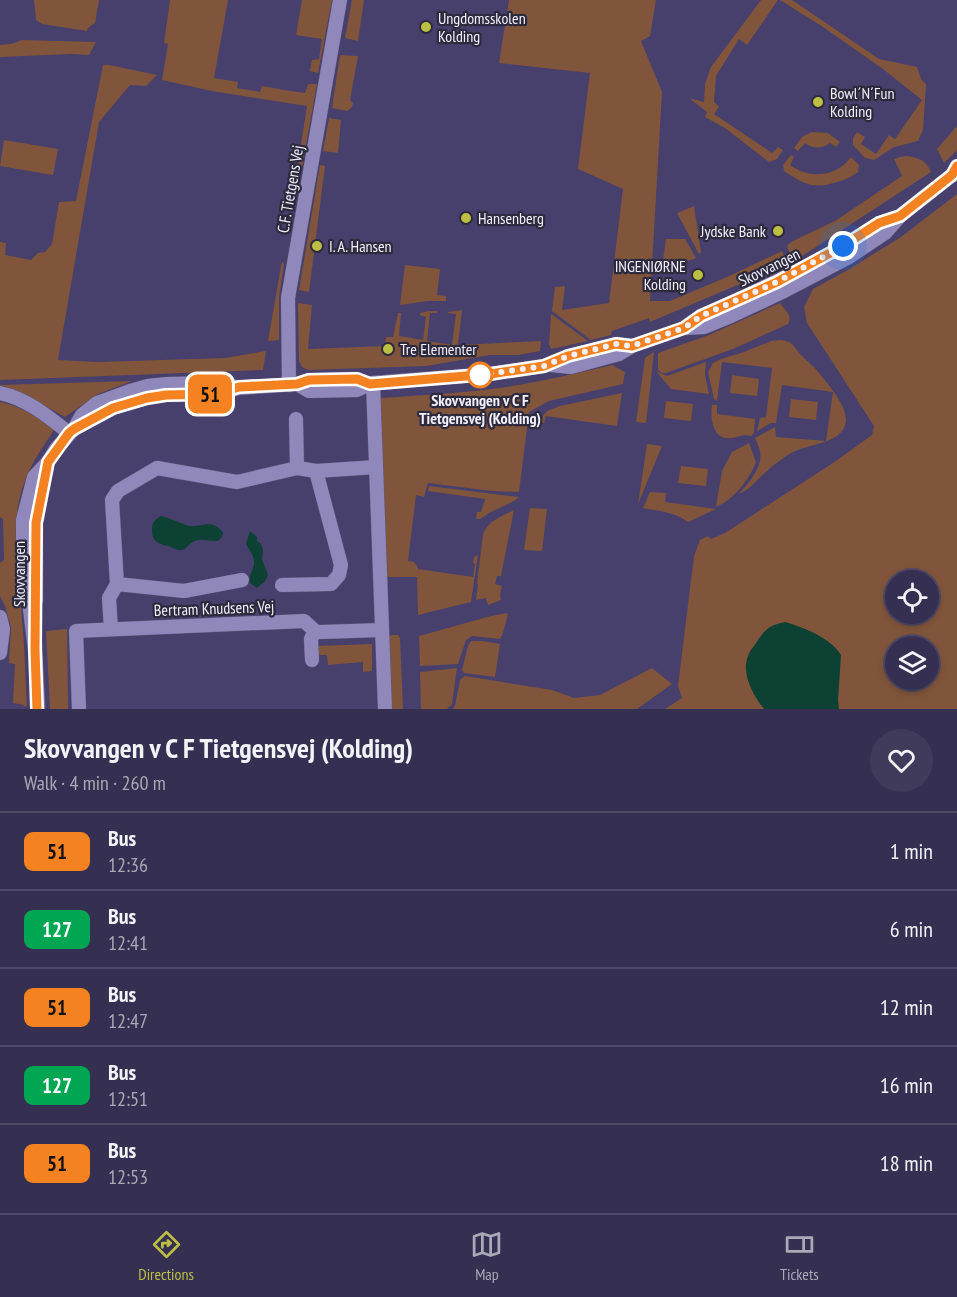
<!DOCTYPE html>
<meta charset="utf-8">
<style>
:root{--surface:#352f51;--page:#403b5b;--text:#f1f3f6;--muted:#aaa9b7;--line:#4f4a68;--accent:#bcbf44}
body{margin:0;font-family:"PT Sans Narrow",sans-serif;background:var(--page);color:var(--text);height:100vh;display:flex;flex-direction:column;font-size:22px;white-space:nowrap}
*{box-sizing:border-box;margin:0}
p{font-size:20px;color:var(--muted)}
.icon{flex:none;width:33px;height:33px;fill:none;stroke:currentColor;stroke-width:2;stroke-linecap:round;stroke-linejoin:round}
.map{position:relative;height:709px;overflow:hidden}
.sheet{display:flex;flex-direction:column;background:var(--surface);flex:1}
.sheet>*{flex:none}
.badge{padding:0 12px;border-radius:9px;font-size:21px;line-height:39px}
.tools{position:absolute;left:885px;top:570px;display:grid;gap:12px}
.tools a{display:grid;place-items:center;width:54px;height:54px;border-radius:50%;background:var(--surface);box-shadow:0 3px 9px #0003,0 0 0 2px var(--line);font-size:30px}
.you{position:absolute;width:30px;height:30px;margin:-15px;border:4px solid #fff;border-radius:50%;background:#1a73e8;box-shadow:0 0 0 9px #1a73e833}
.map>.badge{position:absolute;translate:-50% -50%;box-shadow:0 0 0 3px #fff}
.round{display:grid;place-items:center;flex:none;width:63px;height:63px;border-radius:32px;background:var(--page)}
.overview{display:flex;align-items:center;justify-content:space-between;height:102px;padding:0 24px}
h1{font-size:28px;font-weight:600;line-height:45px}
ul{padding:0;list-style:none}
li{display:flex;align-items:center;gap:18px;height:78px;padding:0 24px;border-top:2px solid var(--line)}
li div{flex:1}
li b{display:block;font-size:22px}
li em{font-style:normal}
li .badge{min-width:66px;font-weight:700;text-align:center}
.tabs{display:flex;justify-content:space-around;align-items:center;height:84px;border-top:2px solid var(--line);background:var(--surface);font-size:16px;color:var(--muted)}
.tabs a{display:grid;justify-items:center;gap:3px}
.tabs .active{color:var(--accent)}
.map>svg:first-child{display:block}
</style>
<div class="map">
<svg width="957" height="709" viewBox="0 0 957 709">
<rect width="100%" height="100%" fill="#473f6c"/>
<g fill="#81553b" fill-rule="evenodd">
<polygon points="34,0 99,0 95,23 88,28 87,31 42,24 36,20"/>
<polygon points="170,0 228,0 214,78 238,82 237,88 260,92 262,86 284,90 305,93 308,84 317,84 299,183 295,183 307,106 212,91 162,80 168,44 164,43"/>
<polygon points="302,0 332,0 318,73 310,71 312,60 319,59 322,39 296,35"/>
<polygon points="352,0 364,0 358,41 345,38"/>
<polygon points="509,0 656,0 650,36 641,41 662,92 650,301 670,301 727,277 782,251 787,264 650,322 649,318 612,331 611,335 591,340 552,311 555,287 565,286 562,310 609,303 623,189 578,169 590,73 499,63"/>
<polygon points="761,0 778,0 747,45 739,39 716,76 714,102 719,107 714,114 772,153 778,147 783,150 777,159 769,162 725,128 705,117 707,112 689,98 704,102 705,84 711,67"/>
<polygon points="780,0 792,0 879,59 917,67 921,79 926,84 923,130 918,141 894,147 874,160 865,158 853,145 853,138 857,132 865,137 861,144 876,154 889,135 895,139 922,100 883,69 823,27"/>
<polygon points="22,40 96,42 89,55 71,54 0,57 0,45 11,44"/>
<polygon points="340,55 358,56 350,100 353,103 352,107 347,111 332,108"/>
<polygon points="103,65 109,65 157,75 146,86 130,85 99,122 58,360 98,362 225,358 266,351 263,370 0,380 0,242 6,243 5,255 31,260 38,253 45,252 52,244 59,202 76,201"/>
<polygon points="329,118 341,120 338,153 323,151"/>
<polygon points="957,126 957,150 944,163 937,149"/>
<path d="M811,132L828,133L840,142L836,147L830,143C822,149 813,149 805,143L798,151L794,148L802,137Z"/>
<polygon points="4,140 58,149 53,175 0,166"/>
<path d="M791,155L794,157L790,165C810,179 835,178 851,157L859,165L858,172C851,177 845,180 837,182C813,190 804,184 784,171L783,165Z"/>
<path d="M907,156C919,158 926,160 931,172L793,262L787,246L791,242L835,221L902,176L894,159L900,157Z"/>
<polygon points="320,165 325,166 309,292 299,290"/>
<path d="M957,194V709H665L682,698L678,686L694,556L700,540L708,536L711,539L725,533L836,461L872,435L874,426L807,323L804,307L813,289L846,271L901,237ZM896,580H928V614H896ZM896,646H928V680H896Z"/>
<polygon points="694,206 701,252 699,254 677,213"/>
<polygon points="666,239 685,239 696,258 688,261 686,259 668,267 669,269 660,274 658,270 662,267"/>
<polygon points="282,261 284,264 279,297 279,340 268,341"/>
<polygon points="405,265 440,269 437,295 446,296 446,301 428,301 400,305"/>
<polygon points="298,303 312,305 308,349 385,346 386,337 393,337 398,313 401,313 399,336 423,340 426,317 420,315 420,313 429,311 437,311 437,313 430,313 427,341 452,345 456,314 448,313 448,312 462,310 458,345 541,341 540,351 518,355 490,355 426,366 308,370 302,367 299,361"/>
<path d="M780,303C785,310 793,316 788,324L733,349L666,373H662L658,370V353L709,335Z"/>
<polygon points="551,314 588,341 551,349 549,344"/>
<path d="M779,340C784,340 788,341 792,344C795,347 798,352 801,355C807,361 815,367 820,374C838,397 866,428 824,442C812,446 800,448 789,454C782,459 773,465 767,471C757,479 750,490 739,494C748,483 763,468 760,452C759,447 757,442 755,438L775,427L776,437L826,441L833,392L782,385L776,423H771L757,431L760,418L766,417L772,368L722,362L717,401L714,399L708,372L713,363L721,359L744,352L771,341Z"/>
<polygon points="654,352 646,423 636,422 645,358"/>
<polygon points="706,362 705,375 709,394 671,389 656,371 667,376"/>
<path d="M612,365L625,372L623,384L549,401L529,412L519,492L492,491L428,483L424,497L416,495L408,561L414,562L417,566L418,569L473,577L475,564L473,563L474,557L478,555L471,602L418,615L417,577H385L380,400L382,398C424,395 466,393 507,387C543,381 578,373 612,365Z"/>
<polygon points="732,375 759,379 757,396 730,393"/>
<polygon points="132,381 98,394 65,417 33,399 0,390 0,385"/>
<polygon points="622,393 617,426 546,416 544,423 541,423 543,416 547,411 560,406"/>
<polygon points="791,399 818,402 816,420 789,417"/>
<polygon points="666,401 693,404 691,421 664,418"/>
<path d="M0,402C20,406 39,417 54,430C42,448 30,465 23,486C9,528 19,575 22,619C25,648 25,677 27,706L23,707L24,705L13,703L15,664L9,663L11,627L5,606L0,596V563L4,560L3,519L0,517Z"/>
<path d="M712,405H717V414L755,419L754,433L751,436C743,434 739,437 732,438C713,441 710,419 712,405Z"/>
<path d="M749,443L756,462C749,480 734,499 716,507L722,471L732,452Z"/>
<polygon points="647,444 662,446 638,504"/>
<polygon points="681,466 708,469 706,486 678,483"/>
<polygon points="429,486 519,497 514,501 489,513 480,519 476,519 477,512 481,512 485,499 428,491"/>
<path d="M650,492L666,493L665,502L716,509L688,522C675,512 659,511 643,508Z"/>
<polygon points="530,508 547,509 542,551 524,550"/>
<path d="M514,510L501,576H497L495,584L502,586L500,595L501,600L488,605L486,598L476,600L478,585L477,584L483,534C488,521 502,516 514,510Z"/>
<polygon points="507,613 508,614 503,633 500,639 472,636 466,640 458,664 420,666 419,636 491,616"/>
<polygon points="67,629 68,709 50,709 46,631"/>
<polygon points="394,635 398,635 400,638 403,709 390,709 388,636"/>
<polygon points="471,641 482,641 500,644 495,677 464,673 462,670 468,646"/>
<polygon points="372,644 372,671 363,672 363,662 328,665 327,655 319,655 318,646"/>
<polygon points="457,668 452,704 447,709 421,709 420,672"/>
<polygon points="652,668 672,684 637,709 452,709 455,706 460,680 465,676 552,690 574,698 600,695"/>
</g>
<g fill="#0c4133">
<path d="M161,516C170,518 177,522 186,525C200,530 212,516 223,533L222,537L218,541C211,541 204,539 198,540C190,541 188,548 182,550C177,551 172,547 168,546C157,544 151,540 152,527C153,521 156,519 161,516Z"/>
<path d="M250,531L257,537V541L261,544L263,550L262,559L268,575L265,581L257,588L249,582C249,573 257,566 253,557C252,552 248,548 246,544Z"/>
<path d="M785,622C803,627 831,638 841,655L838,700L839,709H764C753,695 741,674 748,656C750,650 755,645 758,640C766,628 771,625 785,622Z"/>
</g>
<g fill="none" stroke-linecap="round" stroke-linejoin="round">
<g stroke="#5d5678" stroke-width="15">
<g id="minor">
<polyline points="684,328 701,316 725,306 798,271 843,247 880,223 898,217"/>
<polyline points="551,365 571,367 619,354 632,346 684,328 704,327 731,316 782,292 849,257 885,233 900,216 952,175 957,174"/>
<polyline points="373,383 385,709"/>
<polyline points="297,384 309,391 357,390 370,384"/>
<polyline points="289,385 288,298 340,0"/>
<path d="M0,393C26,398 49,417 69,433"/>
<polyline points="296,419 297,468"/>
<polyline points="74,429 113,408 147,398 166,395 216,394 239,388 297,384 309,380 357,379 370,384 373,383 490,374 544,366 569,356 616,344 632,346"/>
<polyline points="117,584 184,591 242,580"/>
<polyline points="282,585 331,584 339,575 341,565 316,471"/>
<polyline points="36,600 36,523 48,462"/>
<polyline points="0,617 3,629 0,653"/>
<polyline points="111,629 109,598 117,584 112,500 118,491 157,468 237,482 297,468 316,471 376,467"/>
<polyline points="35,643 38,709"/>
<polyline points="35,650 23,552 23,520 34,477 48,462 56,449 74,429 82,415 97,403 130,391 148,386 167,384 217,383 237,387"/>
<polyline points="312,660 311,639 315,631"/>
<polyline points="79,709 76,631 304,621 315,631 320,632 382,630"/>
</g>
</g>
<use href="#minor" stroke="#9088ba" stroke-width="14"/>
</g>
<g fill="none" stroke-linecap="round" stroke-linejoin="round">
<g stroke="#fff" stroke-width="14">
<polyline id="line" points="37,709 35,650 36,523 48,462 69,433 74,429 113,408 147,398 166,395 216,394 239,387 297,384 309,380 357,379 370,384 490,374 544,366 568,356 616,344 632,346 684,328 701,316 777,282 843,246 879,223 900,216 952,175 957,166"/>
</g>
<use href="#line" stroke="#f58220" stroke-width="9"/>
<polyline stroke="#f1f0fb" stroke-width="6" stroke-dasharray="0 10.8" points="480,375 544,366 568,356 616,344 632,346 684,328 701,316 777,282 843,246"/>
</g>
<g fill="#bcbf44" stroke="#2d2a3e" stroke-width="2">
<circle cx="426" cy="27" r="6"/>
<circle cx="818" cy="102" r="6"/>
<circle cx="466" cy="218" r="6"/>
<circle cx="778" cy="231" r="6"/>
<circle cx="317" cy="246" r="6"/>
<circle cx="698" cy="275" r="6"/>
<circle cx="388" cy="349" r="6"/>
</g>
<circle fill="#fff" stroke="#f58220" stroke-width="3" cx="480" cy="375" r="12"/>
<g text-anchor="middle" stroke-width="4.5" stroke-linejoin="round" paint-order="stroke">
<g font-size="16" fill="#f1f0fb" stroke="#2d2a3e" text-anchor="start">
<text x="438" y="24">Ungdomsskolen<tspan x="438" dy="18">Kolding</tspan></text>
<text x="830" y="99">Bowl´N´Fun<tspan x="830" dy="18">Kolding</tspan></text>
<text x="478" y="224">Hansenberg</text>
<text x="766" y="237" text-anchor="end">Jydske Bank</text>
<text x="329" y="252">I. A. Hansen</text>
<text x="686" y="272" text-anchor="end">INGENIØRNE<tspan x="686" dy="18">Kolding</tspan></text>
<text x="400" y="355">Tre Elementer</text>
</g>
<g font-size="16" fill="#f1f0fb" stroke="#2d2a3e">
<text transform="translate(290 189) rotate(-80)" y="6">C.F. Tietgens Vej</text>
<text transform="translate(769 267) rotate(-26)" y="6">Skovvangen</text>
<text transform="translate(19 574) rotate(-90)" y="6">Skovvangen</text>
<text transform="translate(214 608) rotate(-2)" y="6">Bertram Knudsens Vej</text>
</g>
<g font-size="16" font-weight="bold" fill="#f1f0fb" stroke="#2d2a3e">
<text x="480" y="406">Skovvangen v C F<tspan x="480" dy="18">Tietgensvej (Kolding)</tspan></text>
</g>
</g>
</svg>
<div class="tools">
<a><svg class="icon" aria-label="locate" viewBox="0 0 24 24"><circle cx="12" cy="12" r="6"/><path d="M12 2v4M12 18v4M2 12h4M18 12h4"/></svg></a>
<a><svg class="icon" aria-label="layers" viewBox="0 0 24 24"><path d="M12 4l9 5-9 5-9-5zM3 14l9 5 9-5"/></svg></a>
</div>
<div class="you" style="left:843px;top:246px"></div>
<b class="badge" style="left:210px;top:394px;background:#f58220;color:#111">51</b>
</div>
<section class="sheet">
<div class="overview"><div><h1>Skovvangen v C F Tietgensvej (Kolding)</h1><p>Walk · 4 min · 260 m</p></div><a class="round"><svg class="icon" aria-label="heart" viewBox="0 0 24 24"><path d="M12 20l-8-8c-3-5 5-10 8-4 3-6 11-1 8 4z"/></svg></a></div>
<ul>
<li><span class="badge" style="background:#f58220;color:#111">51</span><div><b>Bus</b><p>12:36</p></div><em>1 min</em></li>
<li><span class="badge" style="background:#00a651;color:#fff">127</span><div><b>Bus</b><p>12:41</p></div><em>6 min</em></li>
<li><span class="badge" style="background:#f58220;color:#111">51</span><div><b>Bus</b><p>12:47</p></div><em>12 min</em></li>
<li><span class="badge" style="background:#00a651;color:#fff">127</span><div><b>Bus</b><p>12:51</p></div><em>16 min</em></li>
<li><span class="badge" style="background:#f58220;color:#111">51</span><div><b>Bus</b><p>12:53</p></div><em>18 min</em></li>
</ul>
</section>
<nav class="tabs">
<a class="active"><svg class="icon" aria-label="directions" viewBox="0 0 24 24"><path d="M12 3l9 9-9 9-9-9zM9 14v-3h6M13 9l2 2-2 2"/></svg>Directions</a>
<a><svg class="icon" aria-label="map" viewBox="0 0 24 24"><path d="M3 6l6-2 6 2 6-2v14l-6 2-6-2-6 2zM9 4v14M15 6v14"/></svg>Map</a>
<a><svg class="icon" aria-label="tickets" viewBox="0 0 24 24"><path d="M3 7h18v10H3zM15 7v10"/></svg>Tickets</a>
</nav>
